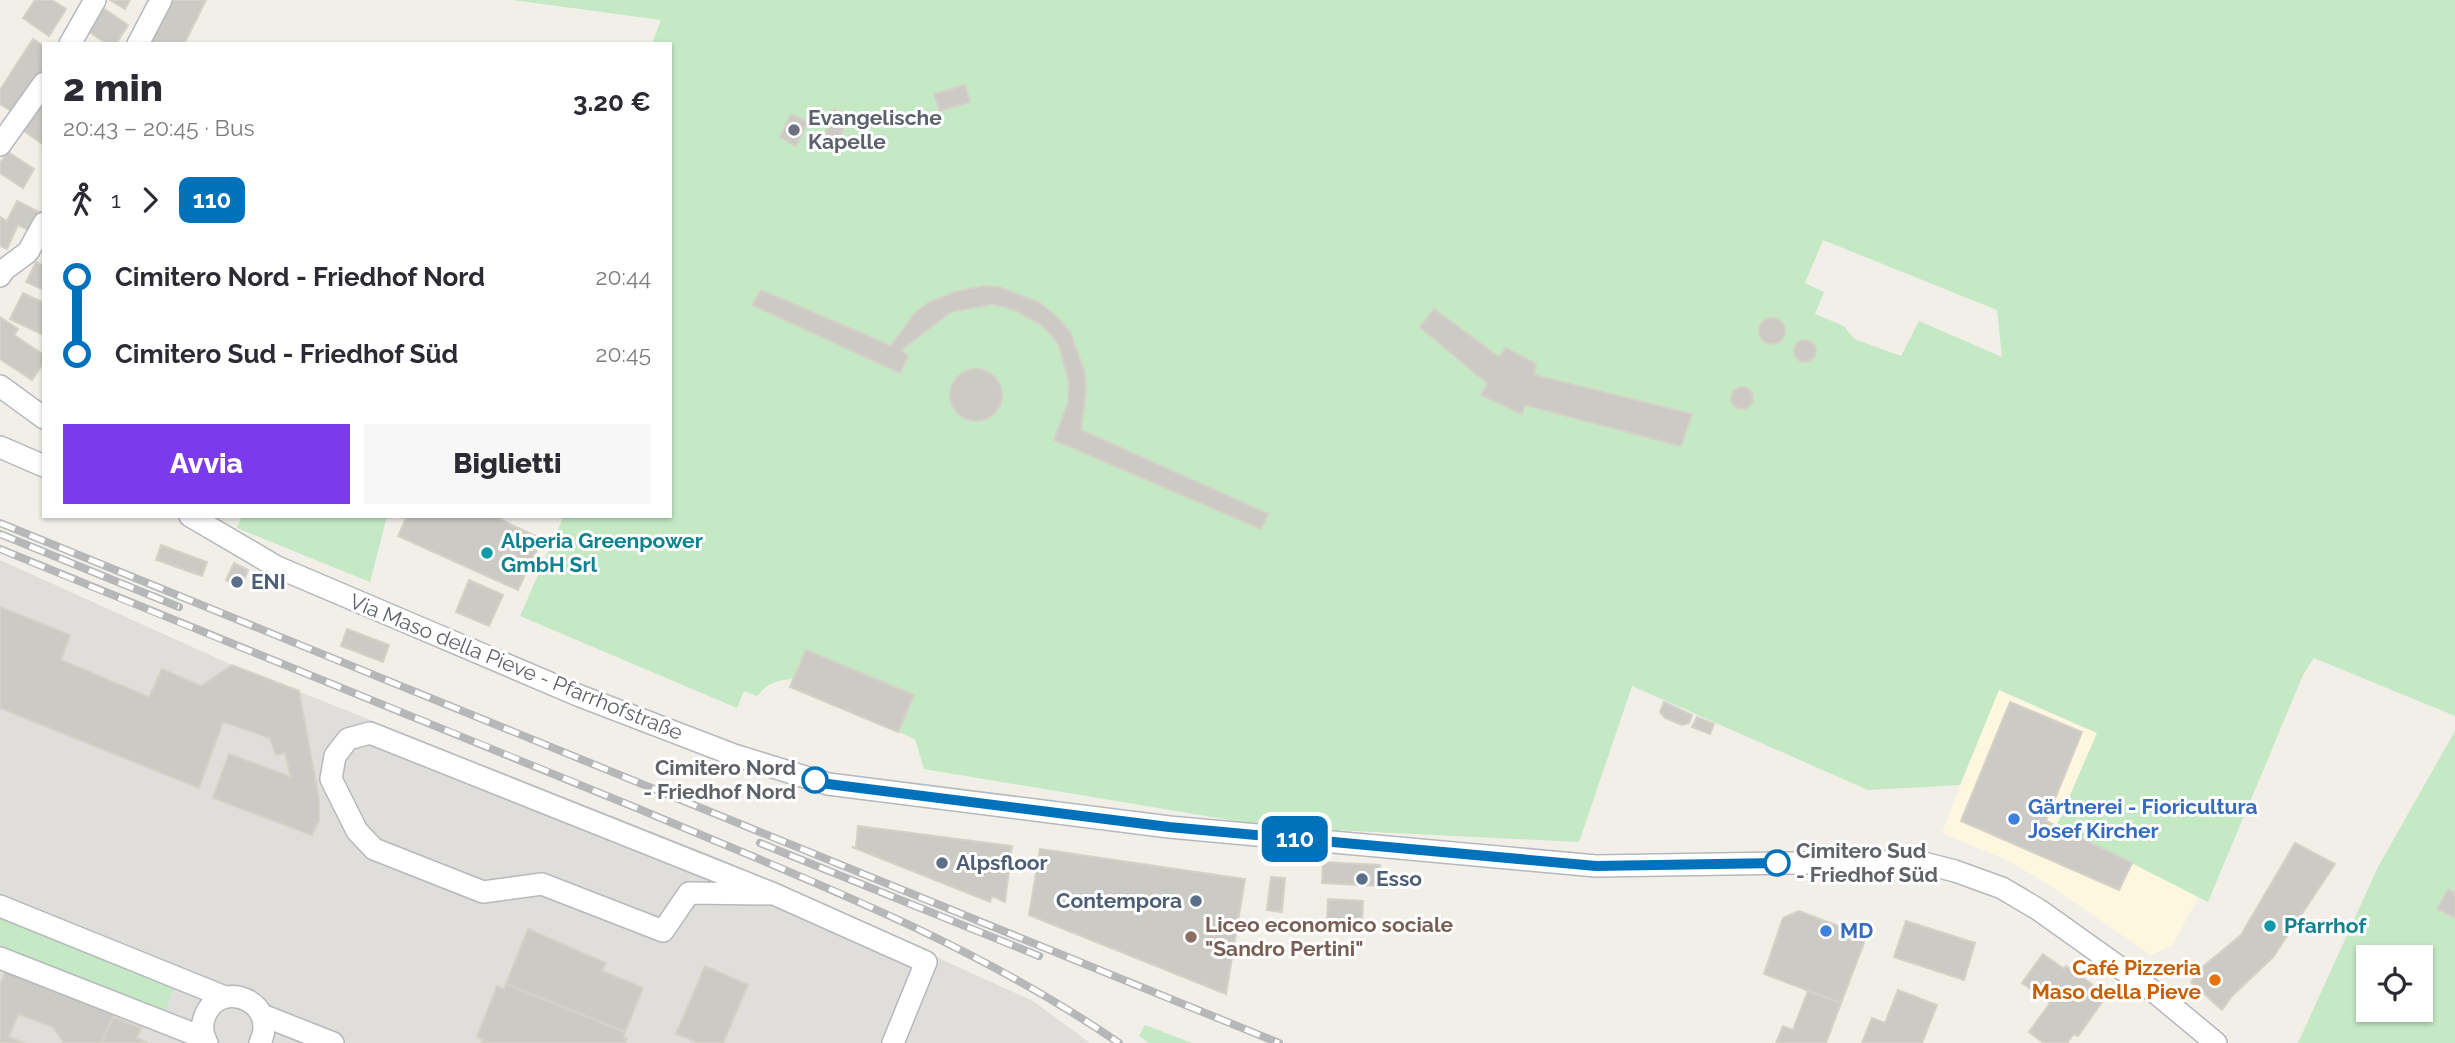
<!DOCTYPE html>
<html lang="it">
<meta charset="utf-8">
<style>
:root{--surface:#fff;--page:#f7f7f7;--text:#2b2b33;--muted:#7c7c81;--accent:#7c3aed}
body{margin:0;font-family:Raleway,sans-serif;background:var(--page);color:var(--text);height:100vh;display:flex;flex-direction:column;font-size:26px;white-space:nowrap}
*{box-sizing:border-box;margin:0}
p{font-size:23px;color:var(--muted)}
.icon{flex:none;width:38px;height:38px;fill:none;stroke:currentColor;stroke-width:2;stroke-linecap:round;stroke-linejoin:round}
.map{position:relative;flex:1;overflow:hidden}
.drawer{position:absolute;left:42px;top:42px;width:630px;height:476px;display:flex;flex-direction:column;background:var(--surface);border-radius:0px;box-shadow:0 2px 5px #0004}
.drawer>*{flex:none}
.badge{padding:0 14px;border-radius:10px;font-size:24px;line-height:46px}
.tools{position:absolute;left:2356px;top:945px;display:grid;gap:14px}
.tools a{display:grid;place-items:center;width:77px;height:77px;border-radius:0px;background:var(--surface);box-shadow:0 2px 5px #0004;font-size:35px}
.map>.badge{position:absolute;translate:-50% -50%;box-shadow:0 0 0 4px #fff}
.legs{display:flex;align-items:center;gap:10px;height:77px;padding:0 21px;font-size:23px}
.legs p{margin-inline-start:auto}
.head{display:flex;align-items:center;justify-content:space-between;height:119px;padding:0 21px}
h1{font-size:38px;font-weight:800;line-height:52px}
.button{display:flex;gap:14px;margin-top:auto;padding:14px 21px}
.button a{flex:1;height:80px;border-radius:0px;background:var(--accent);color:#fff;font-size:28px;font-weight:800;line-height:80px;text-align:center}
.button a+a{background:var(--page);color:var(--text)}
ul{padding:0 21px;list-style:none}
li{display:flex;align-items:center;gap:24px;height:77px;font-size:26px}
li i{display:grid;place-items:center;width:10px;height:100%;margin:0 9px;background:currentColor}
li i::after{content:'';width:18px;height:18px;margin:-9px;border:5px solid;border-radius:50%;background:var(--surface)}
li p{margin-inline-start:auto}
li:first-child i{background:linear-gradient(#0000 50%,currentColor 0)}
li:last-child i{background:linear-gradient(currentColor 50%,#0000 0)}
.map>svg:first-child{display:block}
</style>
<div class="map">
<svg width="2455" height="1043" viewBox="0 0 2455 1043">
<rect width="100%" height="100%" fill="#f1efe8"/>
<polygon fill="#fef7e0" points="1998,690 2097,733 2058,825 2198,897 2173,945 2151,955 2049,885 2009,861 1942,833"/>
<polygon fill="#e0deda" points="0,560 232,665 721,859 1033,1001 1090,1043 0,1043"/>
<g fill="#c5e8c5" fill-rule="evenodd">
<path d="M513,0H2455V716L2314,658L2303,675L2208,902L2057,825L2097,733L1999,690L1960,785L1868,790L1632,686L1579,842L1272,827L924,769L915,739L790,687L793,679C776,680 768,683 757,696L744,691L737,708L520,616L564,516H670V44H652L661,20ZM1823,240L1997,310L2002,357L1919,321L1901,356L1854,339L1844,326L1815,314L1824,292L1805,283Z"/>
<polygon points="242,516 387,516 370,582 237,528"/>
<path d="M2455,731V1043H2298L2378,867ZM2368,957H2420V1010H2368Z"/>
<polygon points="0,914 175,984 162,1019 0,953"/>
<polygon points="1145,1025 1192,1043 1149,1043 1139,1036"/>
</g>
<g fill="#cccac5" stroke="#d6d1c6" stroke-width="2">
<polygon points="35,0 52,0 66,9 49,36 23,18"/>
<polygon points="110,0 130,0 125,9"/>
<polygon points="171,0 206,0 184,44 149,44"/>
<polygon points="100,6 128,25 116,44 107,44 85,29"/>
<polygon points="33,39 44,46 44,76 18,115 0,104 0,90"/>
<polygon points="965,85 970,102 940,111 934,94"/>
<polygon points="41,106 44,108 44,145 24,131"/>
<polygon points="834,109 849,116 838,141 825,135"/>
<polygon points="791,114 808,122 796,146 780,137"/>
<polygon points="8,152 34,169 23,188 0,173 0,163"/>
<polygon points="17,201 39,212 30,231 18,225 7,249 0,246 0,217 7,221"/>
<polygon points="36,262 44,266 44,290 26,282"/>
<polygon points="983,286 999,287 1040,303 1057,317 1070,332 1084,370 1086,390 1081,430 1268,514 1261,529 1054,440 1068,403 1069,382 1058,343 1042,325 1014,310 993,304 951,312 901,350 908,356 900,373 752,305 761,290 891,346 914,314 928,303 954,292"/>
<polygon points="23,293 44,303 44,328 41,334 10,319"/>
<polygon points="1434,309 1499,357 1506,348 1536,364 1534,375 1692,414 1681,446 1525,405 1522,414 1481,395 1488,384 1420,327"/>
<polygon points="0,317 18,329 14,335 44,355 44,362 32,380 0,359"/>
<circle cx="1772" cy="331" r="13"/>
<circle cx="1805" cy="351" r="11"/>
<circle cx="976" cy="395" r="26"/>
<circle cx="1742" cy="398" r="11"/>
<polygon points="407,516 493,516 542,539 518,590 398,536"/>
<polygon points="161,545 207,562 202,576 156,560"/>
<polygon points="234,563 248,570 241,586 226,580"/>
<polygon points="469,580 503,595 489,626 456,612"/>
<polygon points="0,607 70,635 61,660 149,697 162,669 201,686 232,665 299,691 319,799 319,820 312,835 213,798 229,754 291,777 285,753 276,755 270,738 223,722 199,788 0,708"/>
<polygon points="347,629 389,645 383,662 341,646"/>
<polygon points="806,650 914,695 898,732 790,687"/>
<polygon points="1664,702 1692,715 1689,723 1682,725 1665,718 1660,712"/>
<polygon points="2010,702 2082,732 2046,821 2132,863 2119,890 1961,821"/>
<polygon points="1697,717 1714,724 1710,734 1692,727"/>
<polygon points="858,826 1012,846 1005,902 992,896 990,902 852,847 856,847"/>
<polygon points="2295,843 2335,864 2273,957 2232,996 2222,1010 2191,982 2199,970 2241,935"/>
<polygon points="1040,849 1245,879 1226,994 1029,915"/>
<polygon points="1323,862 1380,865 1379,886 1322,883"/>
<polygon points="1271,877 1285,878 1282,912 1267,910"/>
<polygon points="2448,889 2455,893 2455,918 2437,909"/>
<polygon points="1328,899 1363,901 1362,922 1327,920"/>
<polygon points="1799,911 1859,934 1864,943 1841,1003 1764,974 1783,918"/>
<polygon points="1906,921 1975,943 1964,980 1894,957"/>
<polygon points="528,929 606,963 602,971 643,988 625,1032 506,984"/>
<polygon points="2043,954 2064,969 2066,966 2107,995 2078,1036 2074,1034 2067,1043 2044,1043 2029,1032 2050,1003 2022,983"/>
<polygon points="8,964 116,1008 102,1043 64,1043 53,1027 18,1014 9,1037 24,1043 0,1043 0,985"/>
<polygon points="705,966 748,985 723,1043 699,1043 676,1034"/>
<polygon points="506,984 625,1032 623,1038 627,1039 625,1043 481,1043 483,1039 477,1037 497,986 504,989"/>
<polygon points="1898,990 1937,1005 1922,1043 1862,1043 1872,1018 1885,1023"/>
<polygon points="1808,991 1841,1003 1826,1043 1776,1043 1783,1026 1793,1030"/>
<polygon points="113,1017 141,1028 137,1038 148,1043 102,1043"/>
</g>
<g fill="none" stroke-linecap="round" stroke-linejoin="round">
<g stroke="#b5b8bc" stroke-width="24">
<g id="minor">
<polyline points="70,44 95,0"/>
<polyline points="138,44 161,0"/>
<polyline points="0,145 44,83"/>
<polyline points="0,276 5,269 28,252 44,223"/>
<polyline points="0,386 44,418"/>
<polyline points="0,447 44,466"/>
<polyline points="190,516 277,567 580,696 734,755 828,784 1169,827 1596,866 1916,861 1955,871 2002,888 2039,910 2157,994 2216,1043"/>
<polyline points="774,894 689,893 663,931 542,884 483,892 374,849 357,831 331,779 335,756 348,739 370,733 774,894 926,962 893,1043"/>
<polyline points="0,906 225,997"/>
<polyline points="0,958 204,1038"/>
<polyline points="262,1015 333,1043"/>
<path d="M207,1043C202,1034 201,1025 205,1016C220,977 280,1002 260,1043"/>
</g>
</g>
<use href="#minor" stroke="#fff" stroke-width="21"/>
<g stroke="#b6b7b8" stroke-width="8">
<g id="rail">
<polyline points="0,523 1279,1043"/>
<polyline points="0,534 179,607"/>
<path d="M0,549C213,637 426,721 639,809C805,879 969,940 1119,1043"/>
<polyline points="760,843 1039,956"/>
</g>
</g>
<use href="#rail" stroke="#fff" stroke-width="5" stroke-dasharray="16" stroke-linecap="butt"/>
</g>
<g fill="none" stroke-linecap="round" stroke-linejoin="round">
<g stroke="#fff" stroke-width="16">
<polyline id="line-1" points="815,780 828,784 1169,827 1596,866 1777,863"/>
</g>
<use href="#line-1" stroke="#0072bc" stroke-width="10"/>
</g>
<circle fill="#6b7280" stroke="#fff" stroke-width="2.5" cx="794" cy="130" r="7"/>
<g fill="#0f9aa8" stroke="#fff" stroke-width="2.5">
<circle cx="487" cy="553" r="7"/>
<circle cx="2270" cy="926" r="7"/>
</g>
<g fill="#5c6f8a" stroke="#fff" stroke-width="2.5">
<circle cx="237" cy="582" r="7"/>
<circle cx="942" cy="863" r="7"/>
<circle cx="1362" cy="879" r="7"/>
<circle cx="1196" cy="901" r="7"/>
</g>
<g fill="#fff" stroke="#0072bc" stroke-width="3.5">
<circle cx="815" cy="780" r="12"/>
<circle cx="1777" cy="863" r="12"/>
</g>
<g fill="#3f7fe0" stroke="#fff" stroke-width="2.5">
<circle cx="2014" cy="819" r="7"/>
<circle cx="1826" cy="931" r="7"/>
</g>
<circle fill="#8d6e63" stroke="#fff" stroke-width="2.5" cx="1191" cy="937" r="7"/>
<circle fill="#e8710a" stroke="#fff" stroke-width="2.5" cx="2215" cy="980" r="7"/>
<g text-anchor="middle" stroke-width="6" stroke-linejoin="round" paint-order="stroke">
<g font-size="21" font-weight="bold" fill="#5b616d" stroke="#fff" text-anchor="start">
<text x="808" y="125">Evangelische<tspan x="808" dy="24">Kapelle</tspan></text>
</g>
<g font-size="21" font-weight="bold" fill="#0d838f" stroke="#fff" text-anchor="start">
<text x="501" y="548">Alperia Greenpower<tspan x="501" dy="24">GmbH Srl</tspan></text>
<text x="2284" y="933">Pfarrhof</text>
</g>
<g font-size="21" font-weight="bold" fill="#4e5e75" stroke="#fff" text-anchor="start">
<text x="251" y="589">ENI</text>
<text x="956" y="870">Alpsfloor</text>
<text x="1376" y="886">Esso</text>
<text x="1182" y="908" text-anchor="end">Contempora</text>
</g>
<g font-size="21" fill="#5f6368" stroke="#fff">
<text transform="translate(516 667) rotate(22)" y="7">Via Maso della Pieve - Pfarrhofstraße</text>
</g>
<g font-size="21" font-weight="bold" fill="#5f6368" stroke="#fff" text-anchor="end">
<text x="796" y="775">Cimitero Nord<tspan x="796" dy="24">- Friedhof Nord</tspan></text>
<text x="1796" y="858" text-anchor="start">Cimitero Sud<tspan x="1796" dy="24">- Friedhof Süd</tspan></text>
</g>
<g font-size="21" font-weight="bold" fill="#366cbe" stroke="#fff" text-anchor="start">
<text x="2028" y="814">Gärtnerei - Fioricultura<tspan x="2028" dy="24">Josef Kircher</tspan></text>
<text x="1840" y="938">MD</text>
</g>
<g font-size="21" font-weight="bold" fill="#785e54" stroke="#fff" text-anchor="start">
<text x="1205" y="932">Liceo economico sociale<tspan x="1205" dy="24">"Sandro Pertini"</tspan></text>
</g>
<g font-size="21" font-weight="bold" fill="#c56008" stroke="#fff" text-anchor="end">
<text x="2201" y="975">Café Pizzeria<tspan x="2201" dy="24">Maso della Pieve</tspan></text>
</g>
</g>
</svg>
<div class="tools">
<a><svg class="icon" aria-label="locate" viewBox="0 0 24 24"><circle cx="12" cy="12" r="6"/><path d="M12 2v4M12 18v4M2 12h4M18 12h4"/></svg></a>
</div>
<b class="badge" style="left:1295px;top:839px;background:#0072bc;color:#fff">110</b>
<section class="drawer">
<div class="head"><div><h1>2 min</h1><p>20:43 – 20:45 · Bus</p></div><b>3.20 €</b></div>
<div class="legs"><svg class="icon" aria-label="walk" viewBox="0 0 24 24"><circle cx="13" cy="4" r="2"/><path d="M13 8l-2 6 4 7M11 14l-3 7M7 12l3-4h3l4 4"/></svg>1<svg class="icon" aria-label="forward" viewBox="0 0 24 24"><path d="M9 5l7 7-7 7"/></svg><b class="badge" style="background:#0072bc;color:#fff">110</b></div>
<ul>
<li><i style="color:#0072bc"></i><b>Cimitero Nord - Friedhof Nord</b><p>20:44</p></li>
<li><i style="color:#0072bc"></i><b>Cimitero Sud - Friedhof Süd</b><p>20:45</p></li>
</ul>
<div class="button"><a>Avvia</a><a>Biglietti</a></div>
</section>
</div>
